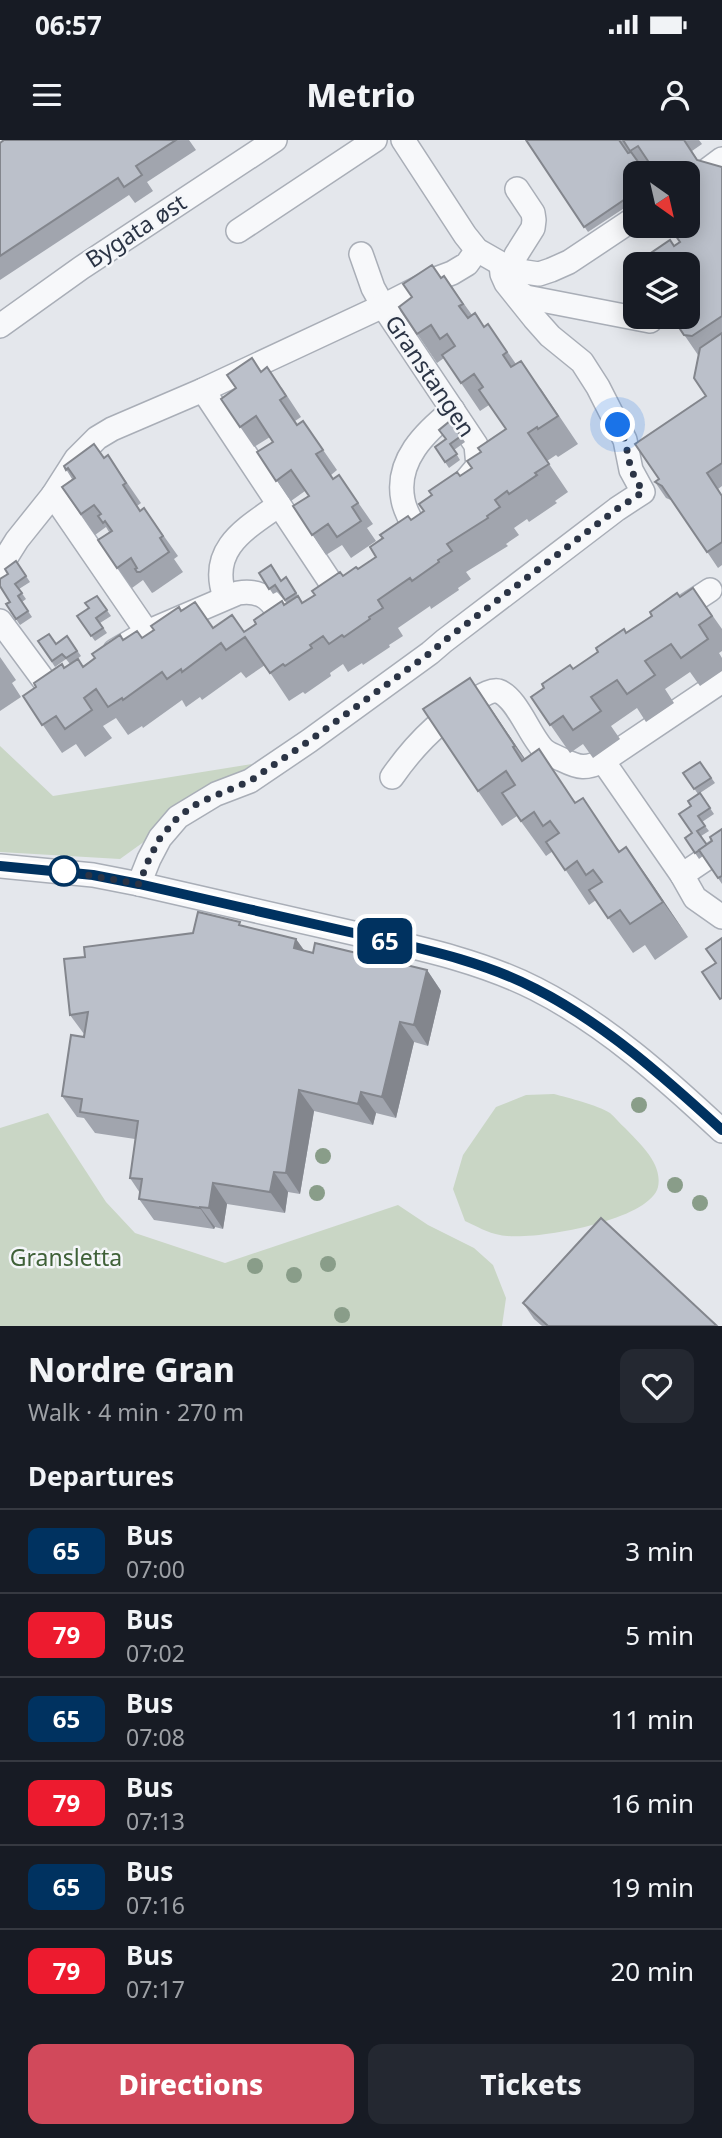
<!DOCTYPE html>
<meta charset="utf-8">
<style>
:root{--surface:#171b24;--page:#242831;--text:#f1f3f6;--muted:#9ea1a6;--line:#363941;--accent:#d1495b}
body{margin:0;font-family:"Noto Sans",sans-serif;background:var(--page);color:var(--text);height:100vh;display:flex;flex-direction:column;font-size:26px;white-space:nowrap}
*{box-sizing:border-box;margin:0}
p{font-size:23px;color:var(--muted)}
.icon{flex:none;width:38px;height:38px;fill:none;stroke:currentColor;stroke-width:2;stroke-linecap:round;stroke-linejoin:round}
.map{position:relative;height:1186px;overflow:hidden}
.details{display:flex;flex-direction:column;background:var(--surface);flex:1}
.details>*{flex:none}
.badge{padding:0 14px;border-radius:10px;font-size:24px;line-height:46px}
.needle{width:46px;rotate:146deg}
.buttons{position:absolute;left:623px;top:21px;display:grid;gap:14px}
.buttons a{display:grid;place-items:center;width:77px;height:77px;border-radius:14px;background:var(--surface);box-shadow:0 4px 18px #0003;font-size:35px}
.you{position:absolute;width:35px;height:35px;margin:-18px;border:5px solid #fff;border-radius:50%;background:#1a73e8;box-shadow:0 0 0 10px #1a73e833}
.map>.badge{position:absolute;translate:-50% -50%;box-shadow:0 0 0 4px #fff}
h2{padding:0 28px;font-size:26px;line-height:63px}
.round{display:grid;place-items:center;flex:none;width:74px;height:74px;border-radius:14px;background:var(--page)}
.head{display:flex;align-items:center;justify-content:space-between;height:119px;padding:0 28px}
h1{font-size:33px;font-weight:800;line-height:52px}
.cta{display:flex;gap:14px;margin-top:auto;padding:14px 28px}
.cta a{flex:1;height:80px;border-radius:14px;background:var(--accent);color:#fff;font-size:28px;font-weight:800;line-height:80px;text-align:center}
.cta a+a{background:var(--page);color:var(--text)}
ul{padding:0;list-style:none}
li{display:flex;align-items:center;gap:21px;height:84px;padding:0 28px;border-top:2px solid var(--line)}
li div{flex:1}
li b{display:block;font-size:26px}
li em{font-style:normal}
li .badge{min-width:77px;font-weight:700;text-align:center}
.status{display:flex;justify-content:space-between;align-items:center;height:49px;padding:0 35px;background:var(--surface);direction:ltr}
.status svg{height:19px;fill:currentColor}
header{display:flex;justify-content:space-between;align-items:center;height:91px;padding:0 28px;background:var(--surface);font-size:32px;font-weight:800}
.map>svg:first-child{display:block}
</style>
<div class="status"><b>06:57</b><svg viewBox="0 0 49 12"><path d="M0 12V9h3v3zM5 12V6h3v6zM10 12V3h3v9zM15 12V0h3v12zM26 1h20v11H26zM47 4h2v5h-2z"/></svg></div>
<header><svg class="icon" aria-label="menu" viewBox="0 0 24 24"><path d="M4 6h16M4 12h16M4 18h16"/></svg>Metrio<svg class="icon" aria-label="person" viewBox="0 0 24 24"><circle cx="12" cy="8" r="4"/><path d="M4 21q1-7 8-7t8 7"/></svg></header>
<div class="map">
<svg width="722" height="1186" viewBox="0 0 722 1186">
<rect width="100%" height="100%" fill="#e4e7ec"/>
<g fill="#c9d6c5">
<polygon points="0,606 53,656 252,624 120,719 0,712"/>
<path d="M554,954C569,958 597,965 610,973C615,977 620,984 625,988C639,1003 663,1023 658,1047C650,1081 530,1102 500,1095C488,1093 476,1086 465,1081L453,1049L463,1015L496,967L526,955Z"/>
<polygon points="48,973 106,1062 135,1093 225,1123 398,1065 428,1085 474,1108 493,1125 506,1158 502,1186 0,1186 0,988"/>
</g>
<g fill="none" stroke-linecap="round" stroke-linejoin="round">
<g stroke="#a9aeb7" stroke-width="26">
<g id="minor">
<polyline points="403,0 465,95 477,110 512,130 539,134 551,130 569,122 635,78"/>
<polyline points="706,31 722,19"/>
<polyline points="238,91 375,0"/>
<polyline points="361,114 373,148 383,166 476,305 478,326 467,339"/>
<polyline points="512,130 516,115 533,88 534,80 533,73 517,49"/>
<polyline points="512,147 526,157 650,181"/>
<polyline points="0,186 81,128 275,0"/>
<polyline points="203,250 335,449"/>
<polyline points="53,355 147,492"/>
<path d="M416,390C411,381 405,371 403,360C395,321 425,292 453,270"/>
<polyline points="0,427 17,400 53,355 76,319 97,298 112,289 203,250 383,166 436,139 452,133 467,124 477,110"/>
<path d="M225,457C208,409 245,389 279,365"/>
<polyline points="675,473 710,450"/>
<polyline points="0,481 51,550 65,541"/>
<path d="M115,511L147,492L238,453C263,449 273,461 284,482"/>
<polyline points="722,541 603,621 682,735 695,758 722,777"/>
<path d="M392,637C415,604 442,576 478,558C483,555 491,550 498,551C517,557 530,597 544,610C548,614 557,617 563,620C579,628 586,629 603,621"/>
<path d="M0,726L93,735L139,744C210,760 282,777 353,793C414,807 479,820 536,849C605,884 665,938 722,991"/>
<polyline points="682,735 722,708"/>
<polyline points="139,744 149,719 160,698 178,677 216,654 250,641 309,601 430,513 444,501 617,369 643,352 631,330 625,300 598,247 582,222 550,196 534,178 506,143 502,134 501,124"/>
</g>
</g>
<use href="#minor" stroke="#f7f8fa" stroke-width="23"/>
</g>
<g fill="#899d89">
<circle cx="639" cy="965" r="8"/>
<circle cx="323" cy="1016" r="8"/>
<circle cx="675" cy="1045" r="8"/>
<circle cx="317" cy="1053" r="8"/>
<circle cx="700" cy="1063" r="8"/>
<circle cx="328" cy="1124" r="8"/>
<circle cx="255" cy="1126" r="8"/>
<circle cx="294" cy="1135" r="8"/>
<circle cx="342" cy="1175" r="8"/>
</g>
<g fill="#a1a5ae">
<polygon points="4,0 189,0 196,10 147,42 153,51 135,63 129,55 0,140 0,3"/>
<polygon points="526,0 699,0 702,4 692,11 698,20 722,27 722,346 718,349 722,355 722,425 718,428 673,361 666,358 655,342 659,339 706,256 698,215 672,177 675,106 680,102 688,33 635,33 635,51 633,52 635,55 635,61 588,92"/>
<polygon points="444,136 472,175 484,187 488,184 516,224 541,249 578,304 558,317 556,315 547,321 568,352 555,361 557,363 529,382 527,379 514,388 519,395 506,404 508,406 466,432 471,439 458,448 459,450 431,469 430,466 398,488 403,496 389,505 390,507 363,525 362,523 348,532 343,524 330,533 331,536 305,554 303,552 289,561 265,525 246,538 241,532 202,560 200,557 186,567 182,560 143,588 142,586 128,595 116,578 103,586 112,598 85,617 76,604 62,613 23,556 83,526 123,500 142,498 195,462 213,488 244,492 287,463 279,451 273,454 259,433 281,441 286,437 303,463 343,436 358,429 376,417 411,380 424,371 460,336 472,328 481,312 506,289 489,265 480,271 444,218 437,223 399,167"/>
<polygon points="261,231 282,248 301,277 295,281 298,285 303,281 337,330 331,335 333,339 339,335 373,384 367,388 376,401 351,418 342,405 326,415 293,366 309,356 305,351 291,361 257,312 273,302 270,297 254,307 221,259"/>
<polygon points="450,281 465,302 454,310 460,320 449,328 435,307 446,300"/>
<polygon points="108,315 141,363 137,366 141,371 144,368 178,416 174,419 183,432 154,452 152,453 143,440 132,448 98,400 109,392 106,387 95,395 62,347 72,339 64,326 104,318"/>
<polygon points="16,421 30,442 19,449 26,459 22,462 32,477 20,485 6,464 10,462 8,434"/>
<polygon points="693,448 722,489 722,511 719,513 722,518 722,531 700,546 690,532 665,549 674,563 646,582 637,568 611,586 620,599 593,618 583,604 570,613 531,557"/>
<polygon points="97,456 111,476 100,483 107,493 95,501 77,476 89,468"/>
<polygon points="67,496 81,516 70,524 66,519 55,527 38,501 56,504"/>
<polygon points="0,517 16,540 12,543 21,557 0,571"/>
<polygon points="470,538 525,619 576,662 620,711 626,707 688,797 655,820 645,805 633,813 596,760 589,765 553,711 546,716 517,676 502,686 478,651"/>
<polygon points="700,622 715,643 700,653 714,674 702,682 709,691 701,696 707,705 712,701 722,689 722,744 703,716 699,719 685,698 692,693 691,666 698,654 683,633"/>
<polygon points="243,786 296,799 304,810 313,813 427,830 441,851 428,906 414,902 396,978 376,973 373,985 314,971 300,1054 288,1052 285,1073 227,1064 223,1089 215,1087 214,1089 154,1080 139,1059 140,1053 130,1038 135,999 95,993 84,978 77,977 62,956 84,894 70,875 85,817 193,793"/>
<polygon points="523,1163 717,1186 542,1186 534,1179"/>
</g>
<g fill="#83868d">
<polygon points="470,538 494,573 540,641 515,606"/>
<polygon points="626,707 651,742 688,797 663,762"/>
<polygon points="296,799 310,819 294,808"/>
<polygon points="427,830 441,851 428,906 414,885"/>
<polygon points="400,882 414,902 396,978 382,957"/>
<polygon points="299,950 314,971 300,1054 286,1033"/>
<polygon points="361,952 376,973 373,985 358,964"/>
<polygon points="274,1032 288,1052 285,1073 270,1052"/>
<polygon points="213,1043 227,1064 223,1089 209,1068"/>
<polygon points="200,1067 215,1087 214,1089 200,1068"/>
</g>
<g fill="#bbc0ca" stroke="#83868d" stroke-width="2">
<polygon points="4,0 176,0 136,26 142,35 124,47 118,38 0,116 0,3"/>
<polygon points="526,0 619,0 628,13 631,12 646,33 635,33 635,43 630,47 634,53 584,87"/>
<polygon points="623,0 684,0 697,20 722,27 722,176 692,196 684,195 672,177 688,177 688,124 637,124 636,123 670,100 674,106 680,102 669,86 688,86 688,33 656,33 638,6 630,11"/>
<polygon points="432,125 441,138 444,136 463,164 459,166 468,178 475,173 484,187 488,184 507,212 503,215 511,227 521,221 558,276 538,289 537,287 528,293 549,324 535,333 537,335 509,354 507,351 495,360 500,367 487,376 488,378 447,404 452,411 438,420 439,422 412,441 410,438 378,460 383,468 369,477 370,479 344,497 342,495 329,504 323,496 310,505 312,508 285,526 283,524 270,533 245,497 226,510 221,503 182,532 181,529 167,539 162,532 123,560 122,558 108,567 96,549 84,558 92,570 65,589 56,576 42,585 23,556 36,547 34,543 62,524 64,528 78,519 83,527 95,518 92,514 120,495 123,500 137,491 142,498 154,490 151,486 179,467 181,471 195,462 213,488 232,475 244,492 256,484 254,480 282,461 284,465 298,456 302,463 315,455 312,451 340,432 343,436 356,427 358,429 376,417 370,407 383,398 380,395 408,376 411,380 424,371 419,364 432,355 429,351 457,332 460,336 472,328 467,321 481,312 478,308 506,289 479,250 483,247 474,234 461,243 442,215 455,206 447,194 440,199 431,185 417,194 399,167 412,157 403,144"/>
<polygon points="722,193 722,323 707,333 722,356 722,402 707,412 662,346 655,342 659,339 635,304 706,256 694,238 700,208"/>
<polygon points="252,218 261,232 267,227 286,256 280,260 297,285 303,281 323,310 316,314 333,339 339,335 358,363 352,367 361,381 337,397 328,384 312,395 293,366 309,356 291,330 276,341 257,312 273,302 256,276 240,287 221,259 236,248 227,235"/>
<polygon points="450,281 461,296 450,304 457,314 445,322 435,307 446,299 439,290"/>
<polygon points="94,304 104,318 108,315 126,343 123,345 140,371 144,368 163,396 160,398 169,412 140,432 137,432 135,429 137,428 131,418 117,428 98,400 112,391 105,381 103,383 98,376 101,374 94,365 81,374 62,347 75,338 68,328 66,330 64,326"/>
<polygon points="16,421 26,436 15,444 22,453 18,456 28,471 16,479 6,464 10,462 0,446 0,439 8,434 5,429"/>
<polygon points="271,425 281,441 286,437 296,453 285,460 275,445 269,449 259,433"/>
<polygon points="693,448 712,476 699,485 708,499 681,518 671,504 645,521 655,535 627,554 617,540 591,557 601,571 573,590 563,576 550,585 531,557 544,548 542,544 570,525 573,529 598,512 596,508 624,489 626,493 652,476 650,472 677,453 680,457"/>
<polygon points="97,456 107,470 96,478 103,488 91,496 77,476 89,468 85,463"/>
<polygon points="49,494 56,504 67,496 77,511 66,518 62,514 52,521 38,501"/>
<polygon points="470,538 515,606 513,607 522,621 539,609 575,663 583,658 619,712 626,707 663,762 630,784 620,770 608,778 589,750 602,742 593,730 586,735 577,721 565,730 546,702 559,693 550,681 543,686 534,672 521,681 502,653 515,645 506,631 478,651 423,569"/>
<polygon points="700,622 711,638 694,649 683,633"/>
<polygon points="700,653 710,668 698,676 705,686 697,691 707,705 695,713 685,698 692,693 679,674 691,666 688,661"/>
<polygon points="722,689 722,736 718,738 699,710 712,701 710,697"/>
<polygon points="198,772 240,782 239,785 296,799 294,808 313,813 315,803 427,830 414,885 400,882 382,957 361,952 358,964 299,950 286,1033 274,1032 270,1052 213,1043 209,1068 200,1067 200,1068 139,1059 142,1039 130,1038 138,981 80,972 82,959 62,956 71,895 84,897 88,872 70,875 64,819 85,817 84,807 193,793"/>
<polygon points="722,798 722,858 720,859 702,832 716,823 706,809"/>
<polygon points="601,1078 717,1186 548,1186 523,1163"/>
</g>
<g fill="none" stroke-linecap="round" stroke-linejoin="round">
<g stroke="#fff" stroke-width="16">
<path id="line" d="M0,726L93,735L139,744C212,761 285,777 358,794C418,808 481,820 536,849C605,884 665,938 722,990"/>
</g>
<use href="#line" stroke="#003260" stroke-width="10"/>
<polyline stroke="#2b3445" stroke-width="7" stroke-dasharray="0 12.6" points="64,731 139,744 149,719 160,698 178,677 198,663 250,641 309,601 430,513 444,501 617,369 643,352 631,330 625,300 618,285"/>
</g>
<circle fill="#fff" stroke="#003260" stroke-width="3.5" cx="64" cy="731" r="14"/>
<g text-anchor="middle" stroke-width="5" stroke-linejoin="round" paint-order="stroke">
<g font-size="23" fill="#2b3445" stroke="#f4f6f9">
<text transform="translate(136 91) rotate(-33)" y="8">Bygata øst</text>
<text transform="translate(430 236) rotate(56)" y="8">Granstangen</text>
</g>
<g font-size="23" fill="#3f6138" stroke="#f4f6f9">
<text x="66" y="1126">Gransletta</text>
</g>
</g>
</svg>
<div class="buttons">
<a><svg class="needle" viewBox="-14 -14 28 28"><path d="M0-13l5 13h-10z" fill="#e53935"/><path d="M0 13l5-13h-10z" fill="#9ea1a6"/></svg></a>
<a><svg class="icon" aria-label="layers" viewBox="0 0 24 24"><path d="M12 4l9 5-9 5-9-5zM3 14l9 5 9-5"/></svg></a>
</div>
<div class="you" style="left:618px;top:285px"></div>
<b class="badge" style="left:385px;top:801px;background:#003260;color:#fff">65</b>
</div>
<section class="details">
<div class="head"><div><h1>Nordre Gran</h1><p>Walk · 4 min · 270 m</p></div><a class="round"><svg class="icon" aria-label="heart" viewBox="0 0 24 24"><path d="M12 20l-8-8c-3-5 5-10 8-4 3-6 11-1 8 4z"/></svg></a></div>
<h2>Departures</h2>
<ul>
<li><span class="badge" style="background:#003260;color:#fff">65</span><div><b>Bus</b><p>07:00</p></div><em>3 min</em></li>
<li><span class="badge" style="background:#ed1b2f;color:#fff">79</span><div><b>Bus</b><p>07:02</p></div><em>5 min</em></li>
<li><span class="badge" style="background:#003260;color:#fff">65</span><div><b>Bus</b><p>07:08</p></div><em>11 min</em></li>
<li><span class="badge" style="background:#ed1b2f;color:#fff">79</span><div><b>Bus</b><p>07:13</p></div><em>16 min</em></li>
<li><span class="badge" style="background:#003260;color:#fff">65</span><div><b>Bus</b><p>07:16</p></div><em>19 min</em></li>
<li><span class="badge" style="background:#ed1b2f;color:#fff">79</span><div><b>Bus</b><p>07:17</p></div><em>20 min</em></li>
</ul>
<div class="cta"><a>Directions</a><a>Tickets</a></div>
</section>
